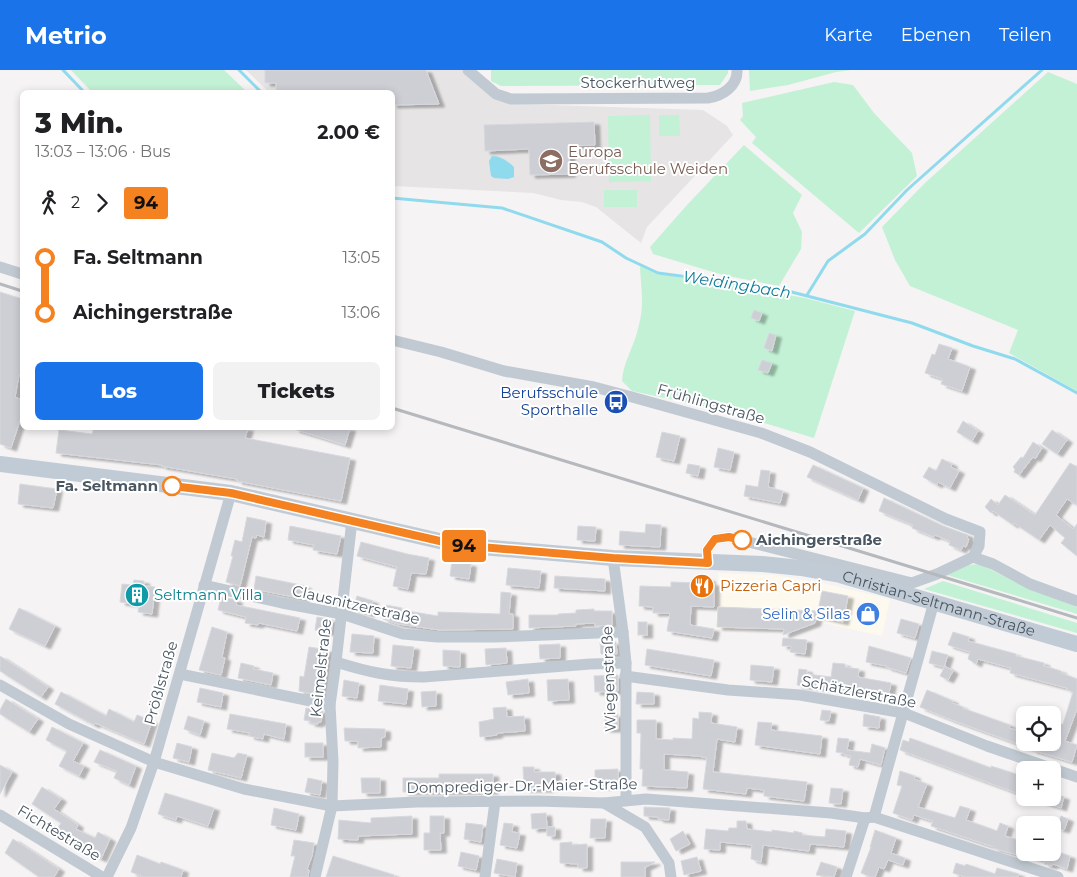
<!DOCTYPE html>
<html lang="de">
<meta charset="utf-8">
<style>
:root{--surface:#fff;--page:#f2f2f2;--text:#202124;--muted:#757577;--accent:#1a73e8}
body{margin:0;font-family:Montserrat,sans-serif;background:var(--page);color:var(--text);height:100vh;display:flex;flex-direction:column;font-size:19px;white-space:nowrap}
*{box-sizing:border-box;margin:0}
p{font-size:16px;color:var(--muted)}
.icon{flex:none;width:28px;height:28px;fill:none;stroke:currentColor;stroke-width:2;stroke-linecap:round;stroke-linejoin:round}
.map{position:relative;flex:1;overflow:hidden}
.panel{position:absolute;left:20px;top:20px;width:375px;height:340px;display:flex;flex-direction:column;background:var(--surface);border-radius:8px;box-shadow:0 2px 8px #0003}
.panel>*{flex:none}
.badge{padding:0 10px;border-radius:4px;font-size:18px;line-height:32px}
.fabs{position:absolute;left:1016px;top:636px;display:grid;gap:10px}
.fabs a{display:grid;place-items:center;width:45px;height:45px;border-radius:8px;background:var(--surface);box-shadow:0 2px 8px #0003;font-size:25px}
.map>.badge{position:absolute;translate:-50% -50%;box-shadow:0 0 0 2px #fff}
.legs{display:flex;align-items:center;gap:8px;height:55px;padding:0 15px;font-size:16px}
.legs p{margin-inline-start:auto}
.overview{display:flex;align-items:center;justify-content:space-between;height:85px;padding:0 15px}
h1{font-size:28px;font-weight:800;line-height:38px}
.button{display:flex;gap:10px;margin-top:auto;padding:10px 15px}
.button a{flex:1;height:58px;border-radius:8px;background:var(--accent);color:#fff;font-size:20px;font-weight:800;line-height:58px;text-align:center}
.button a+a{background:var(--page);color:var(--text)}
ul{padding:0 15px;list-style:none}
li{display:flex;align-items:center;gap:18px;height:55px;font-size:19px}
li i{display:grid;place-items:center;width:8px;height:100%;margin:0 6px;background:currentColor}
li i::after{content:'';width:12px;height:12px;margin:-6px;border:4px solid;border-radius:50%;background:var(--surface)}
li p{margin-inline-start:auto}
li:first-child i{background:linear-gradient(#0000 50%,currentColor 0)}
li:last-child i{background:linear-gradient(currentColor 50%,#0000 0)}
header{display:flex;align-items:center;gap:30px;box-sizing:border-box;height:70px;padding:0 25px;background:var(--accent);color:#fff}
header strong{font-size:24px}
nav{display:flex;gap:28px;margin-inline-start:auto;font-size:18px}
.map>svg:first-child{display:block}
</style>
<header>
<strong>Metrio</strong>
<nav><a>Karte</a><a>Ebenen</a><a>Teilen</a></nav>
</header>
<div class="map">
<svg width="1077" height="807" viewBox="0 0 1077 807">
<defs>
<filter id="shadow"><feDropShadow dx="5.5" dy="3" stdDeviation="1" flood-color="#0004"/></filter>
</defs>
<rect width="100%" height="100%" fill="#f5f3f3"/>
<polygon fill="#fdf9ef" points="718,503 774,505 822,513 890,529 882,566 819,552 796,560 716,559"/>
<polygon fill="#e6e4e5" points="246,0 461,0 478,15 520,34 703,40 727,56 733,65 647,157 641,173 596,137 582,132 561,130 533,123 393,116 392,22 269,22"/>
<g fill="#c3f1d5">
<polygon points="71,0 224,0 247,22 92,22"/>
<polygon points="491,0 728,0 728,3 720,15 501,16 491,11"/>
<polygon points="749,0 851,0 836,2 788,15 750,21"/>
<polygon points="1048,2 1077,14 1077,321 1009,283 1018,260 910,216 895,190 882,157 925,113"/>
<polygon points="834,12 853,15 874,43 912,83 917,106 859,163 752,73 756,67 740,50 743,46 742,33"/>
<polygon points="650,45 651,111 609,112 608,46"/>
<polygon points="659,45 679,45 680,66 659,66"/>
<polygon points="744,75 802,125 793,143 802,162 801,179 779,216 723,205 653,184 650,177 687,135"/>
<rect x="604" y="120" width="33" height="17"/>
<path d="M640,196L657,204L732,215L805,228L855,241L814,368L721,340L632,321L622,311C623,293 634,276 638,259C645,233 641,221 640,196Z"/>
<polygon points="980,494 1029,519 1077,537 1077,544 947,505 968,495"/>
<polygon points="943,511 1077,553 1077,563 924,519"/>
</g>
<path fill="#90daee" d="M492,86C501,86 507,91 514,97V107L508,109L494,108L491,106L489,91Z"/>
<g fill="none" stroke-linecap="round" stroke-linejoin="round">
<g stroke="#90daee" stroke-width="3">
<polyline points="63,0 84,22"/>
<polyline points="239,0 261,22"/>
<polyline points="392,128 502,138 602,172 626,188 658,203 780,219 912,253 973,276 1015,289 1077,323"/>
<polyline points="807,225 828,191 865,164 907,120 1042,0"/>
</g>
</g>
<g fill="#cdcfd5" stroke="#d7d9de" filter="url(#shadow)">
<polygon points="265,0 426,0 439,34 392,35 392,22 276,22 276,13 265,13"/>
<polygon points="594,52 595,75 569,76 570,104 530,105 529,79 485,81 484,55"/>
<polygon points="0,222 22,229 22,306 19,305 15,327 22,330 22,348 21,347 11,378 0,374"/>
<polygon points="754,240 762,243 759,251 751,248"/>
<polygon points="769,263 776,265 772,281 764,278"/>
<polygon points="939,274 952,278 948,289 970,297 962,321 941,314 943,309 925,303 932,284 935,285"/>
<polygon points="762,290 772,293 768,303 758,300"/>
<polygon points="963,351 978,361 972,371 957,362"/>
<polygon points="94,358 248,358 245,368 350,388 341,431 237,411 237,409 161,396 162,395 56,383 59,360 92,364"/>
<polygon points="295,358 350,358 345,375 294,359"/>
<polygon points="1052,360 1067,370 1057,384 1042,374"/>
<polygon points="662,362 680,366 674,391 656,387"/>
<polygon points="1033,372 1042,378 1035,389 1033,387 1019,405 1014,402 1015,399 1013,397 1021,387 1023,388"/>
<polygon points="718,378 734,382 730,400 714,397"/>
<polygon points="942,389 952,394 951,397 959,401 950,418 938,412 937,415 923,407 929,397 936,401"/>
<polygon points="1070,393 1077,397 1077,435 1067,429 1056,445 1073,459 1077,454 1077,486 1061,473 1065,468 1050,455 1039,470 1014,453 1013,455 993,441 991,443 985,437 991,429 998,435 1005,425 1035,445"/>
<polygon points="688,394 700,396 698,406 686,403"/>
<polygon points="813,395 863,418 858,430 807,407"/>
<polygon points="761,400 770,401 768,417 783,421 780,433 744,426 746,415 758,417"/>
<polygon points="20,414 57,419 53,438 18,434"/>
<polygon points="884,428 943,456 968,465 967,468 969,469 966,477 963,476 961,480 949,475 950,471 935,465 934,467 912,458 913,455 879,441"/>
<polygon points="247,447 266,451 264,467 257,465 256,468 252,467 240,516 226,512 233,486 231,486 235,470 242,472"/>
<polygon points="646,454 661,455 660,477 619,475 620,461 645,463"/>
<polygon points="290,456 341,466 337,484 313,480 314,475 288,470"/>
<polygon points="578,456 596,457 595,471 577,470"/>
<polygon points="361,472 407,484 429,488 426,504 411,503 408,519 393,516 397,497 357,486"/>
<polygon points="452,491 471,494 469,509 450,506"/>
<polygon points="508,498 541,501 539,518 506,515"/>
<polygon points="256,506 306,516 304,529 254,519"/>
<polygon points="555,506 605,509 605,521 554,518"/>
<polygon points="700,508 710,509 710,513 714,513 714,537 691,536 690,555 714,559 712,568 667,561 670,543 653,543 653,537 639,536 640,516 671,517 671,512 700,513"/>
<polygon points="134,510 144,511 144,516 155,517 152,544 138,542 139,535 120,532 122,514 133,515"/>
<polygon points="822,521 848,526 843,552 817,546 815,553 783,565 784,559 717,557 718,537 818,541"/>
<polygon points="501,522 511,523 509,544 513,544 513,559 440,560 398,554 383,549 386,535 402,538 401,540 438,546 438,542 500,544"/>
<polygon points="357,526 373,531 369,544 353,539"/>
<polygon points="221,527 237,530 236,535 300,548 297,561 259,553 258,555 245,553 246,547 218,540"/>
<polygon points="19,538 55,556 45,576 9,559"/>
<polygon points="594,539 594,541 612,541 612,555 595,556 595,553 576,554 576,556 529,558 529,545 558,545 558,544 576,543 576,540"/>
<polygon points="317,547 333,550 331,563 315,560"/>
<polygon points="901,549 919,554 915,568 897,563"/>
<rect x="638" y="552" width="9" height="13"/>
<polygon points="212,557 227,562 222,587 225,588 221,605 199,600"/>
<polygon points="953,562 969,567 968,571 1016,584 1016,586 1044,593 1044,596 1061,601 1061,603 1077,609 1077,639 1065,671 1077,675 1072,692 1032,680 1032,679 952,650 920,637 927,620 953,631 952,633 963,637 962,638 1010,655 1009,658 1025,663 1025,672 1052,672 1052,664 1058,665 1061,654 1063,654 1073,622 1067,620 1067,618 1010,603 1011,598 978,589 976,594 968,589 970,582 948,575"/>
<polygon points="352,564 374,566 373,583 350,582"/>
<polygon points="783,568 807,570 805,584 790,582 791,576 782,576"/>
<polygon points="600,572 616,572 617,584 601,584"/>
<polygon points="560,574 560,588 540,589 539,575"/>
<polygon points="393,575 414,577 411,598 391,596"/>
<polygon points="869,576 911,588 906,603 886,597 887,596 866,592"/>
<polygon points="309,577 328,580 322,626 299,621 300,606 304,607"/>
<polygon points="506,578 507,593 486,595 485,579"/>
<polygon points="647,579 714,590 711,606 645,595"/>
<polygon points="443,580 460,581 460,597 443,596"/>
<polygon points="932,581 948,585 944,597 929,593"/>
<polygon points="0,586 48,617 41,627 0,601"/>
<polygon points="241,593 254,596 253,599 273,603 271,615 238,608"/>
<polygon points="833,593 845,594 845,597 859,599 858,607 891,613 888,628 868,625 869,622 851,619 851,622 797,615 799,599 807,600 807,604 831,607"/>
<polygon points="751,595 774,597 772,612 750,610"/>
<polygon points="945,596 953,601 948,610 940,606"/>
<polygon points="618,605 618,621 595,622 594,606"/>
<polygon points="528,609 529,623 508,625 506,612"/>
<polygon points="568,609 569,630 548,631 547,610"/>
<polygon points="344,610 359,613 357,628 342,626"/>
<polygon points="380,615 408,619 406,634 378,631"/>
<polygon points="200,618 223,623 221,637 197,632"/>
<polygon points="436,621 436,636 422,637 421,622"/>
<polygon points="61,622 106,646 109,639 134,652 137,645 152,651 144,674 95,653 94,655 55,634"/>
<polygon points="637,622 654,623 654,634 636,634"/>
<polygon points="6,629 38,649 29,662 0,644 0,640"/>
<polygon points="506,637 507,647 524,646 525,661 497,663 497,665 480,667 479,652 494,649 493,638"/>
<polygon points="306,638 323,641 321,652 318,652 318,654 310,653 310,651 304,650"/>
<polygon points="822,640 831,641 829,651 820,650"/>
<polygon points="699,642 712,643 711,653 737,657 735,672 717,669 713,702 807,712 804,731 764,726 764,720 747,718 746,724 703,719 707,688 699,686 664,684 664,700 688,702 687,718 642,716 643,699 640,699 641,663 637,663 637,650 656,650 656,669 673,670 673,668 692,669 693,648 699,649"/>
<polygon points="230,644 286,654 284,669 264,664 263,669 249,666 250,663 227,659"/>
<polygon points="618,644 618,659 605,659 605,645"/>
<polygon points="864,644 880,647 879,658 863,656"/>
<polygon points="188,646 204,651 200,665 184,659"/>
<polygon points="758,652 772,653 771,660 822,666 820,684 755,675"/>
<polygon points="52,657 83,673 73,691 84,696 79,706 59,696 67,681 46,670"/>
<polygon points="344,658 385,659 385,667 381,668 381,677 358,678 358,671 345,671"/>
<polygon points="838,668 849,669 847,680 870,683 872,674 885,678 881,695 860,689 858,697 849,695 851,686 843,684 843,683 836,682"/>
<polygon points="910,668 991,698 991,696 1025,707 1025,726 900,680 903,670 909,672"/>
<polygon points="177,673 192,677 189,692 173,688"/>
<rect x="305" y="673" width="18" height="14"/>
<polygon points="100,680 136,696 129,715 114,708 117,701 94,692"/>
<polygon points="212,683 234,688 238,683 247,685 241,708 208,700"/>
<polygon points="0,695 12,702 0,724"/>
<polygon points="523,697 534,697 534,702 555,702 556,717 548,717 548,719 524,719"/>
<polygon points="618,699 618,716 595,717 595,700"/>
<polygon points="900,701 915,706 914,709 927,714 918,737 955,748 960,736 970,739 966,750 997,761 1000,753 1008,756 1005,766 1025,772 1025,782 1052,782 1052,780 1070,786 1067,799 1053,794 1052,796 1044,794 1045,791 1025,785 1025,787 993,778 994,777 931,756 933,751 914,745 912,750 893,743 902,716 897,715"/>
<polygon points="439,704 493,704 493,721 403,722 403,708 439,708"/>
<polygon points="308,708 322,711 320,725 305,722"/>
<polygon points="361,708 380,708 380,723 362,723"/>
<polygon points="42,717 61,729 54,739 78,755 76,759 95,768 98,762 110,769 101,789 73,775 55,762 61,753 32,734"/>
<polygon points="831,718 843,719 841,734 829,733"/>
<polygon points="165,723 214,738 208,756 177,746 176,750 158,744"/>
<polygon points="1052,723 1064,727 1061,738 1034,729 1034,728 1052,728"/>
<polygon points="644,737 670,738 669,750 658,749 658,747 644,746"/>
<polygon points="274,738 299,744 296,760 271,755"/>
<polygon points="546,743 547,757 555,757 555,766 547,766 547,758 532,759 531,744"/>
<polygon points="412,746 412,764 358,766 358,770 338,769 339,750 371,753 371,748"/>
<polygon points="430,746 444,746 444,763 440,763 441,780 424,780 424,763 430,763"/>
<polygon points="1061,746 1068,749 1064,760 1057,758"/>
<polygon points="591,749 606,749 605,768 590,768"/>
<polygon points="737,751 746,751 747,759 772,762 772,760 794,763 794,761 802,763 802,765 825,767 826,759 846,761 844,777 810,774 809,781 763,775 761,792 751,789 752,775 720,772 720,780 704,779 706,759 728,761 729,758 737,758"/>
<polygon points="466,753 483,755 481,772 464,769"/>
<polygon points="504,753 513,754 512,762 520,763 517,778 500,775"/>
<polygon points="875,760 896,768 891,783 905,788 903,795 888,790 884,799 879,797 875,807 871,807 861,803 871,777 870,777"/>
<polygon points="683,761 690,774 676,781 670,769"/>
<polygon points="13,769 59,799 54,807 39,807 5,783"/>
<polygon points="294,770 314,773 312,786 307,799 309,800 308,807 290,807 295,786 291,786"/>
<polygon points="572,772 572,775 587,774 587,798 578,798 578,794 560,793 560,773"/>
<polygon points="461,782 479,786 476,800 458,796"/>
<polygon points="137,785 160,794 161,792 183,800 181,807 144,807 131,802"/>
<polygon points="333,786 394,805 394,807 326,807"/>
<polygon points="697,787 701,801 684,805 681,791"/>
<polygon points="497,789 517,793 515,807 494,803"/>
<polygon points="621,792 655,792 644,798 645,798 645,807 621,807"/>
<polygon points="821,792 837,797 834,807 816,805"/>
<polygon points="956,793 965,796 966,794 995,804 997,798 1019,804 1018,807 965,807 953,803"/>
</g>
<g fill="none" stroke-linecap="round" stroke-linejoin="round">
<g stroke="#c1cad2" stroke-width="11">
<path d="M468,0L496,24L511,29L708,28C722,26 738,16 737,0"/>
<polyline points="0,197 22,204"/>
<polyline points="392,270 441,282 504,301 594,317 632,327 761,363 810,382 946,449 980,462 979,476 973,487"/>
<polyline points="613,488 623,562 626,593 626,729"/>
<polyline points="708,493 707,480 715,469 729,467 912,513 937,504 973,487 993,494 1030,514 1077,531"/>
<polyline points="204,515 282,533 342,544 403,564 438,567 495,567 623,562"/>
<path d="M336,592C368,602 390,607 424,607L590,594L626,593"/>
<polyline points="180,604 330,635"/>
<polyline points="625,606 728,620 800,625 904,643 987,676 1077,707"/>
<polyline points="0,615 69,654 154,692 244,719 332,736 417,732 537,731 604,733 646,729 831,743 865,748 874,747 1058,807"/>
<polyline points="604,733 645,757 669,793 671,807"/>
<polyline points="0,745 102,807"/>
<polyline points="874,747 934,532"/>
<polyline points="107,807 131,758 154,692 231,423"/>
<polyline points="315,807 332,736 333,691 330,635 336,592 352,450"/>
<polyline points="485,807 495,732"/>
<polyline points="846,807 865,748"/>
</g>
<path stroke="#c1cbd6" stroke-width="16" id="s1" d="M0,394L231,423L457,475L613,488L762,494L801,498L840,505L1077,574"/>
<g stroke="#b5b8bd" stroke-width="3">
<polyline points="0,214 22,221"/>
<polyline points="392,338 1077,548"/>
</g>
</g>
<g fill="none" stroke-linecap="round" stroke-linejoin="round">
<g stroke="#fff" stroke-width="11">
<polyline id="line-1" points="172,416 231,423 457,475 613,488 708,493 707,480 715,469 729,467 742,470"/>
</g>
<use href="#line-1" stroke="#f58220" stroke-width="8"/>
</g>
<defs>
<g id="school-disc" transform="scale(1.25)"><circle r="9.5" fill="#8d6e63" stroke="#fff"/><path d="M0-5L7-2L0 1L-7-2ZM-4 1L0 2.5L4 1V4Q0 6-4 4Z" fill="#fff"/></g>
<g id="bus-disc" transform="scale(1.25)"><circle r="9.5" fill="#1a4fb4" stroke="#fff"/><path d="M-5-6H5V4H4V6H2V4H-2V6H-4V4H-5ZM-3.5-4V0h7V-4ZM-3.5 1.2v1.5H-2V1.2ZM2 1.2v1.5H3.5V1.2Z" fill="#fff"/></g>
<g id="restaurant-disc" transform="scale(1.25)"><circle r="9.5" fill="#e8710a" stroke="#fff"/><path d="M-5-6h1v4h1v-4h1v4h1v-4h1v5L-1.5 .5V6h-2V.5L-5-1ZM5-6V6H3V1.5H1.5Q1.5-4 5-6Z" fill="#fff"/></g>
<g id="building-disc" transform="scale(1.25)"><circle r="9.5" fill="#0f9aa8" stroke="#fff"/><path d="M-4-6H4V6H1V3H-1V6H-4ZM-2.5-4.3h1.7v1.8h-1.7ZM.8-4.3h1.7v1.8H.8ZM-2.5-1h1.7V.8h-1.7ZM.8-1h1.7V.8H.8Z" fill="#fff"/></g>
<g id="shop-disc" transform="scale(1.25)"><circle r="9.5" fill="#3f7fe0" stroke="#fff"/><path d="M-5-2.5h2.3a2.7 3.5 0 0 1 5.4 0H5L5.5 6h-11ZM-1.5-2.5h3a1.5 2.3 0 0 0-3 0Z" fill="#fff"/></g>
</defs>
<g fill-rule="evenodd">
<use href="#school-disc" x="551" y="91"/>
<use href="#bus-disc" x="616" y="332"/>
<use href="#restaurant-disc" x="702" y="516"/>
<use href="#building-disc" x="137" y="525"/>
<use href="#shop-disc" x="868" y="544"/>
</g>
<g fill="#fff" stroke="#f58220" stroke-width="2.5">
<circle cx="172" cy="416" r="9"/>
<circle cx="742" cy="470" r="9"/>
</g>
<g text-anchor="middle" stroke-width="4" stroke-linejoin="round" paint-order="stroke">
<g font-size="15" fill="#4a5661" stroke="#fff">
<text x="638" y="18">Stockerhutweg</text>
<text transform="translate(711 334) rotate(16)" y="5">Frühlingstraße</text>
<text dy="5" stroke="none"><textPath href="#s1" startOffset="952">Christian-Seltmann-Straße</textPath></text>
<text transform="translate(356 535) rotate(13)" y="5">Clausnitzerstraße</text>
<text transform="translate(321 598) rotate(-84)" y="5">Keimelstraße</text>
<text transform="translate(609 609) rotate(-92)" y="5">Wiegenstraße</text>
<text transform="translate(161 613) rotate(-74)" y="5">Prößlstraße</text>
<text transform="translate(859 622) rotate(11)" y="5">Schätzlerstraße</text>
<text transform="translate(522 716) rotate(-1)" y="5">Domprediger-Dr.-Maier-Straße</text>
<text transform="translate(59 763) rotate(31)" y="5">Fichtestraße</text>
</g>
<g font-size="15" fill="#785e54" stroke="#fff" text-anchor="start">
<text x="568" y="87">Europa<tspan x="568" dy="17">Berufsschule Weiden</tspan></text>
</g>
<g font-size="15" fill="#164399" stroke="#fff" text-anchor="end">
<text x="598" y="328">Berufsschule<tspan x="598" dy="17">Sporthalle</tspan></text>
</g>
<g font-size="15" font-weight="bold" fill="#4a5661" stroke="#fff" text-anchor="end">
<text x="158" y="421">Fa. Seltmann</text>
<text x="756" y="475" text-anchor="start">Aichingerstraße</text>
</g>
<g font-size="15" fill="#c56008" stroke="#fff" text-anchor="start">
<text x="720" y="521">Pizzeria Capri</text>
</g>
<g font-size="15" fill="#0d838f" stroke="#fff" text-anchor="start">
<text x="154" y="530">Seltmann Villa</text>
</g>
<g font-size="15" fill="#366cbe" stroke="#fff" text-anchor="end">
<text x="850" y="549">Selin &amp; Silas</text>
</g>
<g font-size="16" font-style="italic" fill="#0c7c9b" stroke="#fff">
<text transform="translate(737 214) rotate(9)" y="6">Weidingbach</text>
</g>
</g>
</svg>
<div class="fabs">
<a><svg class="icon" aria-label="locate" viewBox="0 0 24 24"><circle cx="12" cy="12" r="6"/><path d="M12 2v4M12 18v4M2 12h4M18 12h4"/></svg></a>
<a>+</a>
<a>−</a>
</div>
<b class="badge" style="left:464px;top:476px;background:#f58220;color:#111">94</b>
<section class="panel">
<div class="overview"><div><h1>3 Min.</h1><p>13:03 – 13:06 · Bus</p></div><b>2.00 €</b></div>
<div class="legs"><svg class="icon" aria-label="walk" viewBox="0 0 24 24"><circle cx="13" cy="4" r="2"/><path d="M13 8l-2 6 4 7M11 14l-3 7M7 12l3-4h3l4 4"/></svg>2<svg class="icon" aria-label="forward" viewBox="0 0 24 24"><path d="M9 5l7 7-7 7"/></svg><b class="badge" style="background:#f58220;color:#111">94</b></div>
<ul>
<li><i style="color:#f58220"></i><b>Fa. Seltmann</b><p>13:05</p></li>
<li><i style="color:#f58220"></i><b>Aichingerstraße</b><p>13:06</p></li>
</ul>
<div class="button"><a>Los</a><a>Tickets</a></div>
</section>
</div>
